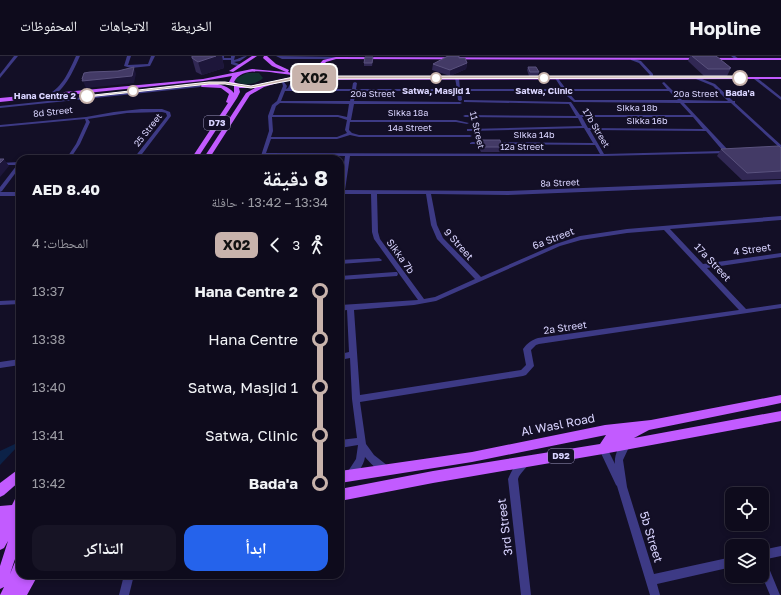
<!DOCTYPE html>
<html lang="ar">
<meta charset="utf-8">
<style>
:root{--surface:#0e0b1c;--page:#171425;--text:#f1f3f6;--muted:#9b9ba3;--line:#2e2b3b;--accent:#2563eb}
body{margin:0;font-family:"Golos Text","Noto Naskh Arabic",sans-serif;background:var(--page);color:var(--text);direction:rtl;height:100vh;display:flex;flex-direction:column;font-size:15px;white-space:nowrap}
*{box-sizing:border-box;margin:0}
p{font-size:13px;color:var(--muted)}
.icon{flex:none;width:22px;height:22px;fill:none;stroke:currentColor;stroke-width:2;stroke-linecap:round;stroke-linejoin:round}
.map{position:relative;flex:1;overflow:hidden;direction:ltr}
.panel{position:absolute;left:16px;top:99px;width:328px;height:424px;display:flex;flex-direction:column;background:var(--surface);border-radius:12px;box-shadow:0 2px 6px #0003,0 0 0 1px var(--line);direction:rtl}
.panel>*{flex:none}
.badge{padding:0 8px;border-radius:6px;font-size:14px;line-height:26px}
.controls{position:absolute;left:725px;top:431px;display:grid;gap:8px}
.controls a{display:grid;place-items:center;width:44px;height:44px;border-radius:8px;background:var(--surface);box-shadow:0 2px 6px #0003,0 0 0 1px var(--line);font-size:20px}
.map>.badge{position:absolute;translate:-50% -50%;box-shadow:0 0 0 2px #fff}
.legs{display:flex;align-items:center;gap:6px;height:44px;padding:0 16px;font-size:13px}
.legs p{margin-inline-start:auto}
.overview{display:flex;align-items:center;justify-content:space-between;height:68px;padding:0 16px}
h1{font-size:22px;font-weight:700;line-height:30px}
.cta{display:flex;gap:8px;margin-top:auto;padding:8px 16px}
.cta a{flex:1;height:46px;border-radius:12px;background:var(--accent);color:#fff;font-size:16px;font-weight:700;line-height:46px;text-align:center}
.cta a+a{background:var(--page);color:var(--text)}
ul{padding:0 16px;list-style:none}
li{display:flex;align-items:center;gap:14px;height:48px;font-size:15px}
li i{display:grid;place-items:center;width:6px;height:100%;margin:0 5px;background:currentColor}
li i::after{content:'';width:10px;height:10px;margin:-5px;border:3px solid;border-radius:50%;background:var(--surface)}
li p{margin-inline-start:auto}
li:first-child i{background:linear-gradient(#0000 50%,currentColor 0)}
li:last-child i{background:linear-gradient(currentColor 50%,#0000 0)}
header{display:flex;align-items:center;gap:24px;box-sizing:border-box;height:56px;padding:0 20px;background:var(--surface);border-bottom:1px solid var(--line)}
header strong{font-size:19px}
nav{display:flex;gap:22px;margin-inline-start:auto;font-size:14px}
.map>svg:first-child{display:block}
</style>
<header>
<strong>Hopline</strong>
<nav><a>الخريطة</a><a>الاتجاهات</a><a>المحفوظات</a></nav>
</header>
<div class="map">
<svg width="781" height="539" viewBox="0 0 781 539">
<rect width="100%" height="100%" fill="#130f26"/>
<path fill="#12302f" d="M247,17H259L263,22C256,29 243,30 235,25V23Z"/>
<polygon fill="#0c2248" points="15,388 17,389 17,391 0,409 0,395"/>
<g fill="none" stroke-linecap="round" stroke-linejoin="round">
<g fill="#3d3a85" fill-rule="evenodd">
<polygon points="14,0 18,0 0,22 0,18"/>
<path d="M76,0H80C74,13 63,40 47,41V39C63,31 69,15 76,0Z"/>
<polygon points="127,0 131,0 128,9 148,8 151,0 155,0 150,10 131,12 124,10"/>
<path d="M220,0H224V2H231V0H235L234,4C239,3 242,0 247,0L240,5L234,6L241,9L240,11L231,8V4H222Z"/>
<polygon points="276,0 336,1 338,2 336,3 282,3"/>
<polygon points="731,0 735,0 739,3 736,4"/>
<polygon points="631,2 641,5 653,18 653,20 649,23 647,23 647,21 650,19 639,7 631,4"/>
<path d="M457,21L459,22L460,33H562L555,22L557,21L566,33H667L662,27L664,26L682,44L728,45L713,30L696,23V21H697L715,28L733,45H735V47L781,89V93L731,47H684L729,95V97L603,100H350L345,134L508,135L781,124V128L508,139L431,138L437,169L443,182L481,221L556,188L580,180L627,173L781,160V164L670,173L703,208L781,197V201L707,212L746,253L781,248V252L539,288L536,289L531,294L534,310L526,319L523,320L360,346L366,388L374,399L388,410L389,413L388,416L385,417C377,414 370,407 365,401C364,409 356,421 349,424L346,423L345,420L356,403L358,389L340,392V384L357,382L352,343L350,302L340,304V298L349,296L347,254L340,255V249L418,244L374,183L372,176L371,138H340L345,100L266,99L264,103H260L269,75L268,60L272,49L277,45L283,30L282,26H284L287,30L286,33L288,32L292,24L294,23L296,24L292,33H352L353,27L355,26L357,27L356,33H457L455,22ZM285,35H352L350,45H281ZM356,35H457L458,44L460,45L462,44L461,35H564L567,40L574,46L680,47L691,59H580L571,46H570L465,44H464V46L569,48L576,60L465,59L463,60L465,61L578,62L582,70L469,73H467V75L584,72L593,87L472,86L470,87V88L595,89L600,98L266,97L271,83H337L350,79L359,81H470L472,80L470,79H359L352,77L349,74L350,66H456L467,68L469,67L456,64H351L354,48H460L462,47L460,46L354,45ZM567,35H669L678,44H575ZM280,47L349,48L347,61L338,59H273L276,50ZM272,61H338L347,64L345,74L347,77L337,81H271L273,75ZM582,61H693L703,73L588,72ZM590,74L706,75L723,95L604,98ZM377,138H426L431,169L437,183L475,223L435,241L424,243L380,183L378,176ZM664,174L739,254L538,282C532,284 527,287 523,293L526,309L521,314L360,339L354,254L414,249L436,245L560,190L581,184L627,177Z"/>
<polygon points="754,21 756,21 781,41 781,44 754,23"/>
<polygon points="199,29 200,29 200,31 0,52 0,50"/>
<polygon points="141,53 162,53 170,56 171,60 139,102 160,102 162,103 86,103 88,102 134,102 167,60 166,57 162,56 127,57 88,63 90,66 80,88 70,103 66,103 76,88 86,66 85,63 0,71 0,69 86,61 114,56"/>
<path d="M196,99L198,100C195,103 190,103 186,103Z"/>
<polygon points="20,106 20,111 2,135 0,136 0,131 17,109 0,109 0,107"/>
<rect x="0" y="136" width="20" height="4"/>
<polygon points="379,202 382,204 381,205 340,208 340,204"/>
<polygon points="395,216 397,216 398,218 397,220 340,224 340,220"/>
<polygon points="20,244 20,248 0,249 0,245"/>
<polygon points="20,303 20,309 0,312 0,306"/>
<path d="M626,385L629,386L630,389L623,404L627,431L654,518L732,501V511L657,528L660,539H650L617,430L616,429L599,393L600,390L603,389L606,390L615,408C614,401 618,388 626,385Z"/>
<path d="M525,402L528,403L529,406C527,413 520,416 518,423L531,539H521L508,423C512,414 516,406 525,402Z"/>
<polygon points="781,490 781,500 762,504 766,505 780,539 770,539 762,520 762,494"/>
<polygon points="124,519 134,519 129,539 119,539"/>
</g>
<g fill="#c25bff" fill-rule="evenodd">
<polygon points="252,0 257,0 233,16 229,15"/>
<path d="M264,0H267L276,8L289,14L288,16L294,18L292,19C276,18 243,8 234,26C247,35 272,26 287,22L781,21V23L287,24L264,31L250,39L209,103H203L246,37L255,32H239L240,36L237,42L197,103H191L228,47L226,46L229,38L221,32L202,31L200,30C210,25 227,28 234,37V30L229,26L232,20L203,25L0,46V42L203,23L252,13L286,16L272,10L263,2Z"/>
<polygon points="336,1 781,2 781,4 336,3 326,6 317,17 306,20 304,19 313,15 323,4"/>
<polygon points="781,339 781,347 649,374 634,382 781,355 781,365 603,398 433,427 340,445 340,433 433,415 600,388 606,379 472,406 340,427 340,415 472,396 605,369 651,364"/>
<polygon points="20,412 20,425 4,439 0,441 0,427"/>
<polygon points="20,439 20,488 10,518 15,506 20,504 20,519 23,519 22,522 23,519 38,519 27,539 0,539 4,531 0,533 0,510 8,485 4,492 0,494 0,450 12,449 16,441"/>
</g>
</g>
<g fill="#312854">
<polygon points="192,0 222,0 224,12 202,19 196,16 192,2"/>
<polygon points="690,0 716,0 731,12 727,20 704,20 688,5"/>
<polygon points="459,2 467,7 466,13 450,20 432,14 433,8"/>
<polygon points="373,5 372,10 364,10 364,7"/>
<polygon points="528,11 539,16 538,20 529,20 527,14"/>
<polygon points="478,84 502,91 501,96 481,96 478,90"/>
<polygon points="781,92 781,123 742,124 717,100 721,93"/>
</g>
<g fill="#1d163a">
<polygon points="216,0 222,0 224,12 202,19 198,6"/>
<polygon points="467,7 466,13 450,20 450,14"/>
<polygon points="134,11 136,18 134,27 86,32 82,23"/>
<polygon points="4,103 9,110 0,121 0,107"/>
</g>
<g fill="#433a66" stroke="#5a527e">
<polygon points="192,0 216,0 198,6 192,2"/>
<polygon points="448,0 459,0 459,2 465,2 467,7 450,14 433,8"/>
<polygon points="692,0 716,0 731,12 729,12 730,13 708,13"/>
<polygon points="365,1 373,1 372,7 364,7"/>
<polygon points="134,11 132,20 82,25 83,23 82,23 84,17 90,16 118,15"/>
<polygon points="528,11 536,11 539,16 530,16"/>
<polygon points="478,84 500,84 502,91 482,91"/>
<polygon points="779,90 781,92 781,115 747,117 721,93"/>
<polygon points="0,103 4,103 0,107"/>
</g>
<polygon fill="#c8b3ac" stroke="#fff" points="298,20 740,20 742,22 298,23 251,32 225,28 209,28 87,41 85,40 209,26 225,26 251,30"/>
<g fill="#fff" stroke="#c8b3ac" stroke-width="2">
<circle cx="436" cy="22" r="5"/>
<circle cx="544" cy="22" r="5"/>
<circle cx="740" cy="22" r="7"/>
<circle cx="133" cy="35" r="5"/>
<circle cx="87" cy="40" r="7"/>
</g>
<g text-anchor="middle" stroke-width="4" stroke-linejoin="round" paint-order="stroke">
<g font-size="9" font-weight="bold" fill="#d9d4ff" stroke="#130f26">
<text x="436" y="38">Satwa, Masjid 1</text>
<text x="544" y="38">Satwa, Clinic</text>
<text x="740" y="40">Bada'a</text>
<text x="76" y="43" text-anchor="end">Hana Centre 2</text>
</g>
<g font-size="9" fill="#d9d4ff" stroke="#130f26">
<text x="373" y="41">20a Street</text>
<text x="696" y="41">20a Street</text>
<text x="637" y="55">Sikka 18b</text>
<text transform="translate(53 56) rotate(-6)" y="3">8d Street</text>
<text x="408" y="60">Sikka 18a</text>
<text x="647" y="68">Sikka 16b</text>
<text x="410" y="75">14a Street</text>
<text transform="translate(596 72) rotate(59)" y="3">17b Street</text>
<text transform="translate(148 74) rotate(-52)" y="3">25 Street</text>
<text transform="translate(477 74) rotate(77)" y="3">11 Street</text>
<text x="534" y="82">Sikka 14b</text>
<text x="522" y="94">12a Street</text>
<text transform="translate(560 127) rotate(-2)" y="3">8a Street</text>
</g>
<g fill="#130f26" stroke="#9e99be" stroke-width="1">
<rect x="204" y="60" width="26" height="14" rx="3"/>
<rect x="548" y="393" width="26" height="14" rx="3"/>
</g>
<g font-size="9" font-weight="bold" fill="#d9d4ff">
<text x="217" y="70">D73</text>
<text x="561" y="403">D92</text>
</g>
<g font-size="10" fill="#d9d4ff" stroke="#130f26">
<text transform="translate(553 182) rotate(-21)" y="4">6a Street</text>
<text transform="translate(459 188) rotate(48)" y="4">9 Street</text>
<text transform="translate(752 193) rotate(-8)" y="4">4 Street</text>
<text transform="translate(401 200) rotate(54)" y="4">Sikka 7b</text>
<text transform="translate(713 206) rotate(47)" y="4">17a Street</text>
<text transform="translate(565 271) rotate(-8)" y="4">2a Street</text>
</g>
<g font-size="12" fill="#d9d4ff" stroke="#130f26">
<text transform="translate(558 369) rotate(-11)" y="4">Al Wasl Road</text>
<text transform="translate(505 471) rotate(-97)" y="4">3rd Street</text>
<text transform="translate(651 481) rotate(73)" y="4">5b Street</text>
</g>
</g>
</svg>
<div class="controls">
<a><svg class="icon" aria-label="locate" viewBox="0 0 24 24"><circle cx="12" cy="12" r="6"/><path d="M12 2v4M12 18v4M2 12h4M18 12h4"/></svg></a>
<a><svg class="icon" aria-label="layers" viewBox="0 0 24 24"><path d="M12 4l9 5-9 5-9-5zM3 14l9 5 9-5"/></svg></a>
</div>
<b class="badge" style="left:314px;top:22px;background:#c8b3ac;color:#111">X02</b>
<section class="panel">
<div class="overview"><div><h1>8 دقيقة</h1><p>13:34 – 13:42 · حافلة</p></div><b>AED 8.40</b></div>
<div class="legs"><svg class="icon" aria-label="walk" viewBox="0 0 24 24"><circle cx="13" cy="4" r="2"/><path d="M13 8l-2 6 4 7M11 14l-3 7M7 12l3-4h3l4 4"/></svg>3<svg class="icon" aria-label="back" viewBox="0 0 24 24"><path d="M15 5l-7 7 7 7"/></svg><b class="badge" style="background:#c8b3ac;color:#111">X02</b><p>المحطات: 4</p></div>
<ul>
<li><i style="color:#c8b3ac"></i><b>Hana Centre 2</b><p>13:37</p></li>
<li><i style="color:#c8b3ac"></i><span>Hana Centre</span><p>13:38</p></li>
<li><i style="color:#c8b3ac"></i><span>Satwa, Masjid 1</span><p>13:40</p></li>
<li><i style="color:#c8b3ac"></i><span>Satwa, Clinic</span><p>13:41</p></li>
<li><i style="color:#c8b3ac"></i><b>Bada'a</b><p>13:42</p></li>
</ul>
<div class="cta"><a>ابدأ</a><a>التذاكر</a></div>
</section>
</div>
